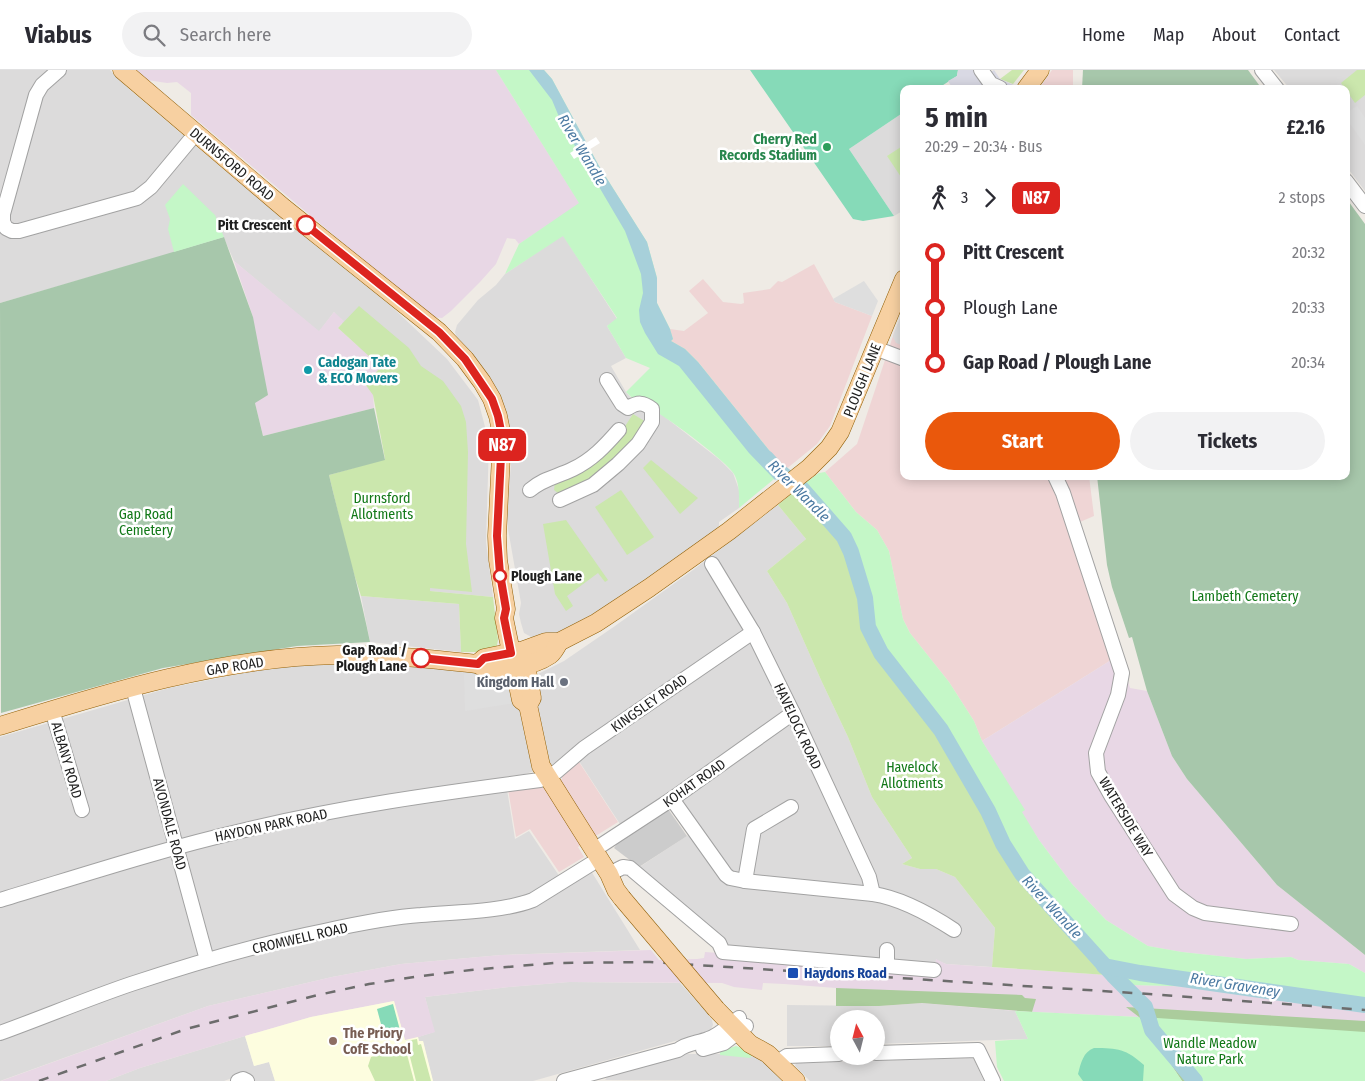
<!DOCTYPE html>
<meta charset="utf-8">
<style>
:root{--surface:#fff;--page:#f2f2f3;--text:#2b2b33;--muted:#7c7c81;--line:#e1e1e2;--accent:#ea580c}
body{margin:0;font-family:"Fira Sans Condensed",sans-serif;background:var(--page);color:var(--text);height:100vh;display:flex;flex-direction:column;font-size:19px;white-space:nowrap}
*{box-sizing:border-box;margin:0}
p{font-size:16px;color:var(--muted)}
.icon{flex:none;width:28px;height:28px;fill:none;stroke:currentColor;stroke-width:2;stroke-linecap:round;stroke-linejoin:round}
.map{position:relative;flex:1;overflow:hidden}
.sheet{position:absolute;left:900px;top:15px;width:450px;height:395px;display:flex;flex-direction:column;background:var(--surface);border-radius:10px;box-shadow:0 2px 12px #0003}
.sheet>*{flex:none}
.badge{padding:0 10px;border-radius:8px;font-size:18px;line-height:32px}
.needle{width:32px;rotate:353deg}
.controls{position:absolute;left:830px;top:940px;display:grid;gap:10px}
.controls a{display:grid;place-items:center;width:55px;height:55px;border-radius:50%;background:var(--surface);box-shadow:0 2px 12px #0003;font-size:25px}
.map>.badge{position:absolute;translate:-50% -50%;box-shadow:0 0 0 2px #fff}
.legs{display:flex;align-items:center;gap:8px;height:55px;padding:0 25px;font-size:16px}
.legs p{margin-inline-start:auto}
.head{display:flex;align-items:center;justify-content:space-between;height:85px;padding:0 25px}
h1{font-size:28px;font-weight:700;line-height:38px}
.primary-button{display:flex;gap:10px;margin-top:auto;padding:10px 25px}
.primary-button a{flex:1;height:58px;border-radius:30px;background:var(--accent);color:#fff;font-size:20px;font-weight:700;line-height:58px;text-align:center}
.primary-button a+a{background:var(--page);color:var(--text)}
ul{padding:0 25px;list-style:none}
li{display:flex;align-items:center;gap:18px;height:55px;font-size:19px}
li i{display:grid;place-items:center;width:8px;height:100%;margin:0 6px;background:currentColor}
li i::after{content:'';width:12px;height:12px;margin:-6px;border:4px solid;border-radius:50%;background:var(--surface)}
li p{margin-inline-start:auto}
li:first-child i{background:linear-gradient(#0000 50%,currentColor 0)}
li:last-child i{background:linear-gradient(currentColor 50%,#0000 0)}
header{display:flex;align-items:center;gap:30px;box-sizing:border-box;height:70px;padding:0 25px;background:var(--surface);border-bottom:1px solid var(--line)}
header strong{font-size:24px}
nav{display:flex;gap:28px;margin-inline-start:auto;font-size:18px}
.search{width:350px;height:45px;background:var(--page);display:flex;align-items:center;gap:12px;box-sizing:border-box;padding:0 18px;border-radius:28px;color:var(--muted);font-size:19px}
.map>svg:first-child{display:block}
</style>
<header>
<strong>Viabus</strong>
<div class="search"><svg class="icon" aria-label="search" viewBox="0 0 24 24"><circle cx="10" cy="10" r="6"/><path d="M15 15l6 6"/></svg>Search here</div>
<nav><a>Home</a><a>Map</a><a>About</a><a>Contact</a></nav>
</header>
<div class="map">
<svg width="1365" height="1011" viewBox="0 0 1365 1011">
<rect width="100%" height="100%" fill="#efebe5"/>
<g fill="#dcdbdb">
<polygon points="0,0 110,0 129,19 190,71 300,163 391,236 447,289 478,330 489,372 486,472 493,527 430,521 421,365 334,242 319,262 234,191 224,168 0,233"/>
<polygon points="1274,0 1365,0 1365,121 1346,96 1346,19 1290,19"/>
<polygon points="904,42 904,140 894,146 849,79"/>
<polygon points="563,165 617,249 607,256 626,288 611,296 626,322 632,329 642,329 720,390 733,403 739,420 739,438 719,452 719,458 640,516 572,556 542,569 535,569 524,563 521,553 519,544 521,533 508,459 507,446 512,380 506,347 457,269 455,262 457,255 478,230 496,215 505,204"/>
<polygon points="778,435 806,469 767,501 787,533 821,610 848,667 872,727 912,788 902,794 920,799 936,799 955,807 995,858 992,897 946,894 936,890 935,898 727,880 635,800 699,758 674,719 620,754 571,679 550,696 525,704 505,707 515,769 529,761 566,816 591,801 640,880 501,885 401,894 332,907 208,936 0,1011 0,667 169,618 263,599 340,591 463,599 504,609 536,605 564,591 615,556 693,500"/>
<polygon points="361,526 459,534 461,582 370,572"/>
<polygon points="569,912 680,913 707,943 712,950 713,955 711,959 707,962 533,1011 433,1011 423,971 419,971 418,967 434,962 425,927 509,917"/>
<polygon points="922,933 1015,941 1028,969 876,974 876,949 839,949 839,976 787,976 787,935 879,936"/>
<polygon points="245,966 254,996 269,992 275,1011 253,1011 248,1002 224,1011 106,1011 140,998"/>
<polygon points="685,984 739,984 766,989 790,1011 605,1010 613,1000"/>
<polygon points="973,988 984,1011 810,1011 795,996 796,993"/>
</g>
<g fill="#efd5d5">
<polygon points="1052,0 1073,0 1073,19 1039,19"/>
<polygon points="814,194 835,232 872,246 830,356 817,374 785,400 698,292 671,271 670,259 684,261 708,243 689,221 703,209 723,232 741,234 744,233 743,223 770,219 778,211 782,212"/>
<polygon points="904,239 904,406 1089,406 1094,446 1080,452 1119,581 1108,592 982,671 974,651 949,612 910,563 903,549 889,481 877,460 856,442 825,402 857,374 894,263"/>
<polygon points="579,692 618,752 578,777 584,787 559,802 530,759 516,767 508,719 539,713 543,718 562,709 562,704"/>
</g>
<g fill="#e8d7e5">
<polygon points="137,0 496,0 580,134 519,174 515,169 507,168 496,194 480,212 451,241 442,248 431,247 191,45 191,23 177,12 167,13 147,10"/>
<polygon points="234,191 319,261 334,242 344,251 338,258 381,297 377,303 373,325 374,338 263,366 255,333 253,247"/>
<polygon points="1119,581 1130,618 1147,621 1172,686 1187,709 1277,815 1365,885 1365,903 1349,894 1298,890 1291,887 1246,889 1182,882 1148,876 1106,850 1072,814 1039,770 1021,742 1024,740 982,671 1108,592"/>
<polygon points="651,880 659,890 697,889 704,888 705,882 719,883 730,890 934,904 936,889 946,894 1107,905 1131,915 1209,917 1365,931 1365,962 1139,947 1015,941 922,933 879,936 836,936 836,918 784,914 763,913 762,920 734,917 722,913 569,912 509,917 425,927 435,962 405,971 394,931 311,947 245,966 140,998 106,1011 1,1011 208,936 332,907 401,894 501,885"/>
</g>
<polygon fill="#fdfddf" points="394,931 405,970 418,967 419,971 423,971 433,1011 275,1011 269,992 254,996 245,966 311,947"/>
<polygon fill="#ccc" points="668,739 687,766 639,797 614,778 617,774"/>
<g fill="#cbe7ad">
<polygon points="1012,0 1024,0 1013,14 1000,9"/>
<polygon points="1357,0 1365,0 1365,25 1355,33 1341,13"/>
<polygon points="904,75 904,106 901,107 887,86"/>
<polygon points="359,236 409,278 421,296 443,311 461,336 466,352 468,382 466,474 472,522 430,518 430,521 493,527 498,570 496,580 489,582 461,582 459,534 361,526 348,485 329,405 385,389 373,325 365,314 381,297 338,258"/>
<polygon points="633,344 646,352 638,367 598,407 559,424 554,420 555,412 616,370"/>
<polygon points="651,390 698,428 680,444 643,398"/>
<polygon points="798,418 820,445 823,453 844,476 873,578 923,642 949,678 1008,787 1035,825 1107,905 992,897 995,858 955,807 936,799 920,799 902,794 912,788 872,727 848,667 821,610 787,533 767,501 806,469 778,435"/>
<polygon points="621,420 654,467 627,485 595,437"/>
<polygon points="566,450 608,510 605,512 598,503 567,526 573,536 566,541 555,524 543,454"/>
<polygon points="417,969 418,975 421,974 431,1011 416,1011 406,971"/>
<polygon points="405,977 414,1011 375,1011 368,996 371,987"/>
</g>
<g fill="#abcc9c">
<polygon points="836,918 1022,925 1025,928 1036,929 1032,942 922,933 879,936 836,936"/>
<polygon points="1126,937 1365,951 1365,997 1333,1011 1182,1011 1139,947"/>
</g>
<g fill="#a7c7ab">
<polygon points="1083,0 1248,0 1262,19 1082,19"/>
<polygon points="1346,128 1365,154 1365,885 1277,815 1187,709 1172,686 1147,621 1132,567 1129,568 1112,517 1107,495 1097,406 1346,406"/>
<path d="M224,167L253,247L268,325L255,333L263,366L374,338L385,390L329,405C342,461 359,516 370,572L297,576L163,598L1,643L0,233Z"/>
</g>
<g fill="#c4f7c7">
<path d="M496,0H544L552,9L599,96L647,172L657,208V233L670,259L673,269L671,271L685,279L698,292L785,400L739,438C739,426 740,415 734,404C726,391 673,352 658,343C647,335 635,332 626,322L650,298L626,288L607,256L617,248L563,166L505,204L519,174L579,133Z"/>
<polygon points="183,114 215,145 224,167 174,182 168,159 170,149 165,135"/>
<polygon points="825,402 856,442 877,460 889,481 903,549 910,563 949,612 974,651 982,671 1025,740 1022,742 1039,770 1072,814 1106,850 1148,876 1182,882 1246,889 1291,887 1298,890 1349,894 1365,903 1365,931 1209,917 1131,915 1107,905 1035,825 1008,787 949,678 923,642 886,596 873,578 867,566 844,476 823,452 820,445 798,418 819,403"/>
<polygon points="1015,941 1139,947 1182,1011 1004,1011 997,997 995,971 1028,969"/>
<polygon points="1157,948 1365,962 1365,1011 1195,1011 1152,960"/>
<polygon points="736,976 745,979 752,985 750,988 720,985 720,981"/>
</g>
<g fill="#86dab8">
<polygon points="750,0 958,0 957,6 937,19 904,19 904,42 849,79 894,146 863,151 853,149"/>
<polygon points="393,934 401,964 385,969 377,939"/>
<path d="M1094,978C1118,978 1126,979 1144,995L1143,1011H1083L1078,1004C1081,993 1083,982 1094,978Z"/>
</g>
<g fill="#dedede">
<polygon points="1357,36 1365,48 1365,75 1346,48 1346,43"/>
<polygon points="864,211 878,231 872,246 835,232 833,229"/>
<polygon points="904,239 904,276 896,273 893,267 894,263"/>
<polygon points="464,602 503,608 509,615 515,633 465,641"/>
</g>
<polygon fill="#d9d9e4" points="958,0 985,0 988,4 994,0 1000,9 1018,17 1017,19 953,19 948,11 957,6"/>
<polygon fill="#a7d0da" points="529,0 544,0 552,9 599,96 647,172 657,208 657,233 670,259 673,269 671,271 685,279 698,292 785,400 775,410 749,383 679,296 658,284 645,263 640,252 639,240 643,223 641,204 625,161 562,54 552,30"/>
<polygon fill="#fff" points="596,67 600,73 574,89 570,83"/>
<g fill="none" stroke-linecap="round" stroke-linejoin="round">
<g stroke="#a7d0da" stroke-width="16">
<polyline points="766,388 776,399 802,419 844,467 851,482 865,528 868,557 881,583 941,660 988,741 1003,774 1022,804 1113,905 1145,937 1152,960 1195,1011"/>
<polyline points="1104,896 1140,903 1365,935"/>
</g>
<g stroke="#a2a2a2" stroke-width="16">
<g id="minor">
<polyline points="59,0 42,15 36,25 3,144 3,152 6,158 12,161 19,161 137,128 151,117 196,63"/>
<polyline points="981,0 991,14 1000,18"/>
<polyline points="1262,0 1277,19"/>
<polyline points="1346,111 1365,136"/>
<polyline points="875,278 904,289"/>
<polyline points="1055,406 1063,423 1122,603 1118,625 1096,683 1098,702 1112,727 1174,824 1193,838 1205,843 1291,854"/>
<path d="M530,420C544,408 557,407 573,399C592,390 605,376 619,360"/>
<path d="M560,430L593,415L618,394L638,374L652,352V339C643,332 638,332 628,338L622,334L607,310"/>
<polyline points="133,618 207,890"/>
<polyline points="52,640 82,740"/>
<polyline points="672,729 726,805 730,808 745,811 873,824 869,807 793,643 753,562 712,494"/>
<polyline points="594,780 672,729 793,643"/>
<polyline points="609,804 623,797 630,798 719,873 723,882 887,896 887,880"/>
<polyline points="745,811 754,759 791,737"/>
<path d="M873,824C900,828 931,845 954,860"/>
<path d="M0,830C80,806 159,780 241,761C339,737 440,723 540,710L556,702L584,678L753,562"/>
<polyline points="887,896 934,900"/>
<path d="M0,963C44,947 87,929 131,914C194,893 259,874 324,861C356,854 389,847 421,845C455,842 502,842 533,830L599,789"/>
<polyline points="703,979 724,973 746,956"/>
<polyline points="876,983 978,980 993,1011"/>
<polyline points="776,993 787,986 839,984"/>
<polyline points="238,1011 243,1009 247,1011"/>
<path d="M564,1011L678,980C687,973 698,973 708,969C720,965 729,955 739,948"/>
</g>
</g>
<g stroke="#926007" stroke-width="19">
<g id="major">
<polyline points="122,0 284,138 439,262 465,289 482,312 492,329 498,346 502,366 497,466 498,490 506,539 504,548 521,630 528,635 541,696 609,804 616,820 622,828"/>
<polyline points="1026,19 1040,0"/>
<polyline points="524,585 532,628 528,635"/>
<polyline points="477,594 484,588 524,580 546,572 559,572 596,553 649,518 729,461 809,398 829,378 840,362 904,209"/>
<path d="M0,656C109,622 222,587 337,585C384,584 431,589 477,594C494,605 534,596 550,585C554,582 557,576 559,572"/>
<polyline points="716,939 750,974 768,984 796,1011"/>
</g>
</g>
<use href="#minor" stroke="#fff" stroke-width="14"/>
<use href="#major" stroke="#f7d0a1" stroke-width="18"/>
<polyline stroke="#6c6c6c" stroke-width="2.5" stroke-dasharray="10 10" stroke-linecap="butt" points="39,1011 186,959 318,925 369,914 421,906 471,900 554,893 650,892 1149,924 1365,940"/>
<g stroke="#926007" stroke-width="19" stroke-linecap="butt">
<polyline id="major-bridge" points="622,828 716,939"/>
</g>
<use href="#major-bridge" stroke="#f7d0a1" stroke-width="18"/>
</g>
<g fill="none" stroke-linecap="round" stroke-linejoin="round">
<g stroke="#fff" stroke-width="11">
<polyline id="line-1" points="306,155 439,262 465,289 492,329 498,346 502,366 497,466 500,504 506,539 504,548 511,583 484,588 478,594 421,588"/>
</g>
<use href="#line-1" stroke="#dc241f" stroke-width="8"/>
</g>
<circle fill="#2e9e5b" stroke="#fff" stroke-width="2" cx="827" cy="77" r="5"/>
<g fill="#fff" stroke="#dc241f" stroke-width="2.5">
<circle cx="306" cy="155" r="9"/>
<circle cx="500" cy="506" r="6"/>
<circle cx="421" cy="588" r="9"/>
</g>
<circle fill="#0f9aa8" stroke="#fff" stroke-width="2" cx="308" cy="300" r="5"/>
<circle fill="#6b7280" stroke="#fff" stroke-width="2" cx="564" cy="612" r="5"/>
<rect fill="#1a4fb4" stroke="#fff" stroke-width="2" x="787" y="897" width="12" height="12" rx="2.5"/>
<circle fill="#8d6e63" stroke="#fff" stroke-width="2" cx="333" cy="971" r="5"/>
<g text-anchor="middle" stroke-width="5" stroke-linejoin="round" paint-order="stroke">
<g font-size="14" font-weight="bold" fill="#27864d" stroke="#fff" text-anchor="end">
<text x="817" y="74">Cherry Red<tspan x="817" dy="16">Records Stadium</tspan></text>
</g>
<g font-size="14" fill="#1e1e1e" stroke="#fff">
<text transform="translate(232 94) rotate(40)" y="5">DURNSFORD ROAD</text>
<text transform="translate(862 310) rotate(-68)" y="5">PLOUGH LANE</text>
<text transform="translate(235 596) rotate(-9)" y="5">GAP ROAD</text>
<text transform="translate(649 633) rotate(-35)" y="5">KINGSLEY ROAD</text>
<text transform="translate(798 656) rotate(65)" y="5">HAVELOCK ROAD</text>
<text transform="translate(67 690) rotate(74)" y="5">ALBANY ROAD</text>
<text transform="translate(694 713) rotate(-35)" y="5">KOHAT ROAD</text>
<text transform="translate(1126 747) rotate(59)" y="5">WATERSIDE WAY</text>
<text transform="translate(170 754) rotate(75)" y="5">AVONDALE ROAD</text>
<text transform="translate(271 755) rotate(-12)" y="5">HAYDON PARK ROAD</text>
<text transform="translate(300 868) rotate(-13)" y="5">CROMWELL ROAD</text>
</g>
<g font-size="14" font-weight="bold" fill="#1e1e1e" stroke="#fff" text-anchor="end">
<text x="292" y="160">Pitt Crescent</text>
<text x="511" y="511" text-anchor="start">Plough Lane</text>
<text x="407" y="585">Gap Road /<tspan x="407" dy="16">Plough Lane</tspan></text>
</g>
<g font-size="14" font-weight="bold" fill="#0d838f" stroke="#fff" text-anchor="start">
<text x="318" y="297">Cadogan Tate<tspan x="318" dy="16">&amp; ECO Movers</tspan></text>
</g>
<g font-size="14" fill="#117817" stroke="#fff">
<text x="382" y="433">Durnsford<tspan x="382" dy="16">Allotments</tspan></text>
<text x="146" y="449">Gap Road<tspan x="146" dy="16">Cemetery</tspan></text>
<text x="1245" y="531">Lambeth Cemetery</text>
<text x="912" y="702">Havelock<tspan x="912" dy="16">Allotments</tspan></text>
<text x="1210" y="978">Wandle Meadow<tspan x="1210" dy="16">Nature Park</tspan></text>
</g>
<g font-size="14" font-weight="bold" fill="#5b616d" stroke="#fff" text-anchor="end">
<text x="554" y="617">Kingdom Hall</text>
</g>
<g font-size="14" font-weight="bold" fill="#164399" stroke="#fff" text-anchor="start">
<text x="804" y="908">Haydons Road</text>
</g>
<g font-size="14" font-weight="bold" fill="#785e54" stroke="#fff" text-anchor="start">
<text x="343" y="968">The Priory<tspan x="343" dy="16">CofE School</tspan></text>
</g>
<g font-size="15" font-style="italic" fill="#4c7aa2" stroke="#fff">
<text transform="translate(582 80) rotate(59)" y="5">River Wandle</text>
<text transform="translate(799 421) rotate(45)" y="5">River Wandle</text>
<text transform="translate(1052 837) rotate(47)" y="5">River Wandle</text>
<text transform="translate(1235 915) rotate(9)" y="5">River Graveney</text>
</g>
</g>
</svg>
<div class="controls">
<a><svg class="needle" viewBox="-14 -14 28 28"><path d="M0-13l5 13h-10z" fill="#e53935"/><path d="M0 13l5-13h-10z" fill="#7c7c81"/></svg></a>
</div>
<b class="badge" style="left:502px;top:375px;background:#dc241f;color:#fff">N87</b>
<section class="sheet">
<div class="head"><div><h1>5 min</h1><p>20:29 – 20:34 · Bus</p></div><b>£2.16</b></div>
<div class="legs"><svg class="icon" aria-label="walk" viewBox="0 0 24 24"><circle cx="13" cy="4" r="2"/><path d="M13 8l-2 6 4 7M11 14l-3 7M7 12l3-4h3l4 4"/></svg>3<svg class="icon" aria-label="forward" viewBox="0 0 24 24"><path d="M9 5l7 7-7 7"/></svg><b class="badge" style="background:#dc241f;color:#fff">N87</b><p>2 stops</p></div>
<ul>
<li><i style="color:#dc241f"></i><b>Pitt Crescent</b><p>20:32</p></li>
<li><i style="color:#dc241f"></i><span>Plough Lane</span><p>20:33</p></li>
<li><i style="color:#dc241f"></i><b>Gap Road / Plough Lane</b><p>20:34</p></li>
</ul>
<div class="primary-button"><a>Start</a><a>Tickets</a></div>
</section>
</div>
